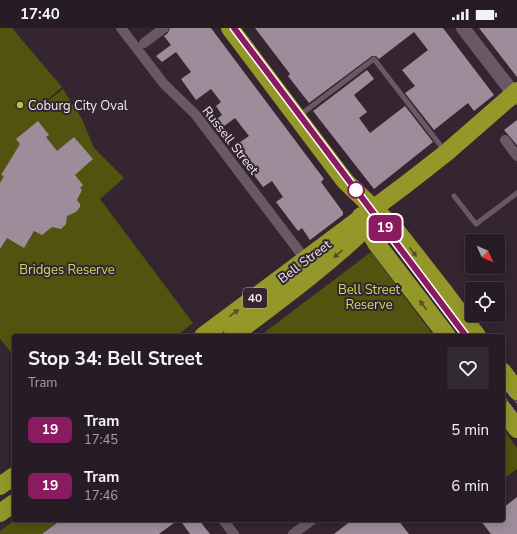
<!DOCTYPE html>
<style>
:root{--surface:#271c25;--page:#332932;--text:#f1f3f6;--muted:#a4a1a7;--line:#433a42}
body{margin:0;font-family:"Nunito Sans",sans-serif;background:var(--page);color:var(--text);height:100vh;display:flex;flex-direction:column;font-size:15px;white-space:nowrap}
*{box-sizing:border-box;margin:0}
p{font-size:13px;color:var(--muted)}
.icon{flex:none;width:22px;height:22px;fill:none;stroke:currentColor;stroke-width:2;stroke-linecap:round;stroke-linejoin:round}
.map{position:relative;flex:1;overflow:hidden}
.panel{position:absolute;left:12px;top:306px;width:493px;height:188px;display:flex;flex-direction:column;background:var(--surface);border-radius:4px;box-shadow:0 2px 10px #0003,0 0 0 1px var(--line)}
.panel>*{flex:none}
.badge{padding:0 8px;border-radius:6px;font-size:14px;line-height:26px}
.needle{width:26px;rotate:135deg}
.controls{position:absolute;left:465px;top:206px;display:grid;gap:8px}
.controls a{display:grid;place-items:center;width:40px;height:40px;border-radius:4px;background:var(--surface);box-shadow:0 2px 10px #0003,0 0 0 1px var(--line);font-size:20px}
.map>.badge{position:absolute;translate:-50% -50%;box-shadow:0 0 0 2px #fff}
.round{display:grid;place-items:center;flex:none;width:42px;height:42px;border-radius:4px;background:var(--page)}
.summary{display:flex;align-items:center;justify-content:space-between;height:68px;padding:0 16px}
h1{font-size:19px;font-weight:700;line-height:30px}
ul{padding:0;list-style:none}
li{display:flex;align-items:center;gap:12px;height:56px;padding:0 16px}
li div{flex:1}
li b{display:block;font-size:15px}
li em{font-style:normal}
li .badge{min-width:44px;font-weight:700;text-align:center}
.status{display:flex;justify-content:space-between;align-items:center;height:28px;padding:0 20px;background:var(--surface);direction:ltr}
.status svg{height:11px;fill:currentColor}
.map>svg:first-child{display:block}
</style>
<div class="status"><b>17:40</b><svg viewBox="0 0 49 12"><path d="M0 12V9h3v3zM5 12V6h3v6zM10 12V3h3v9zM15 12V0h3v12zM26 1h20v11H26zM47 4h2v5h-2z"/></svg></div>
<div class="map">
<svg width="517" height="506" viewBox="0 0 517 506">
<rect width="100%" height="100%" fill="#342531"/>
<g fill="#51530f">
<polygon points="0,0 12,0 62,59 32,85 63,61 82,91 94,120 124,150 100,171 193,295 177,308 14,308 14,328 0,311"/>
<polygon points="371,224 434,308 268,308 265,304"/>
<polygon points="503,401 517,420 517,441 503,451"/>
<polygon points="15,492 58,492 59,493 42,506 0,506 0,503"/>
</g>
<g fill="#9e8c9a">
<polygon points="170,0 211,0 324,151 321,154 343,184 343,187 310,212 302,200 298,203 276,174 283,169 272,153 263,159 233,119 249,108 235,90 220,101 214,93 222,87 216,78 221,74 211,61 196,72 181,51 191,44 176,24 162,34 156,28 171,17 164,8 168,5"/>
<polygon points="255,0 443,0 494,67 474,83 468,75 434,102 405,65 415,58 402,42 428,22 414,4 379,31 376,28 372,28 309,75 288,48 290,46"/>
<polygon points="479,0 517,0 517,49"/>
<polygon points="367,42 374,51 354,67 367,84 359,90 370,105 405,78 433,114 374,161 313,83"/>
<polygon points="517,92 517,117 504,102"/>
<polygon points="38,93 49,107 46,109 57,123 74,109 93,131 75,147 83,157 80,160 82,162 77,172 80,176 80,179 76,184 67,188 66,196 61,201 52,199 42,207 34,203 24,220 7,210 0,221 0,155 4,148 1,147 20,116 16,111"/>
<polygon points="517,469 517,506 491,506 480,492 503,492 503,480"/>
<polygon points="61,492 178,492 159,506 42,506"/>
<polygon points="180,492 199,492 210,506 190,506"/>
<polygon points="352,492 398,492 409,506 334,506"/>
</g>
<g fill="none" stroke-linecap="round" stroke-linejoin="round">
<g stroke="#695966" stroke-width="5">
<polyline points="300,87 374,31 444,122"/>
<polyline points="454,168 476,196 517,165"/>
</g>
<g stroke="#695966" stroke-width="10">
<polyline points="121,0 164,56 195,86 308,235"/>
<polyline points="144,15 164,0"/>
<polyline points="505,112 517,128"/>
<polyline points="223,492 234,506"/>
<polyline points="293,506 312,492"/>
</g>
<polyline stroke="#695966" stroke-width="14" points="463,0 517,70"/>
<g stroke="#949829" stroke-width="18">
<polyline points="230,0 345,153 395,201 442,261 477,308"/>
<polyline points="361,188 376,215 447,308"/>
<polyline points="203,308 405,157 446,125 517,63"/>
<path d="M232,308C280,272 328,237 371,195"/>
<polyline points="503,344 517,363"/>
<polyline points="503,382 517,401"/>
<polyline points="0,458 14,448"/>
<polyline points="0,485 14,475"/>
</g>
<g stroke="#998d97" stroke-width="1">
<polyline points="234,0 466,308"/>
<polyline points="503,357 517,375"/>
<polyline points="503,367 517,386"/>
</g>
</g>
<defs><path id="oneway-solid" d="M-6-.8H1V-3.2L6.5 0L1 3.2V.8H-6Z"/></defs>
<g fill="#564d2e">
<use href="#oneway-solid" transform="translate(413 224) rotate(52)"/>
<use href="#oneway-solid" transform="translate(338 226) rotate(138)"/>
<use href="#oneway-solid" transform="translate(423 277) rotate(-127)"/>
<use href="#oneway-solid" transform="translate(234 285) rotate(-37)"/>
</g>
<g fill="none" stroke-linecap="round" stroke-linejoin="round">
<g stroke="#fff" stroke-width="9">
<polyline id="line" points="234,0 466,308"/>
</g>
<use href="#line" stroke="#8a1b61" stroke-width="6"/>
</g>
<circle fill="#bbc045" stroke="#342531" stroke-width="1.5" cx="20" cy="77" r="4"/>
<circle fill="#fff" stroke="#8a1b61" stroke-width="2" cx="356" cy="162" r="8"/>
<g text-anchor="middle" stroke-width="4" stroke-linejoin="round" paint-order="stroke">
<rect fill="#342531" stroke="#b9aeb7" stroke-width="1" x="243" y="260" width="24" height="20" rx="3"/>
<g font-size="12" font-weight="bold" fill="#f2e9f0">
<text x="255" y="274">40</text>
</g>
<g font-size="13" fill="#f2e9f0" stroke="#342531" text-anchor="start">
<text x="28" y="82">Coburg City Oval</text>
</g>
<g font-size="13" fill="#f2e9f0" stroke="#342531">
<text transform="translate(231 112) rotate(52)" y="5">Russell Street</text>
<text transform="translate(304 233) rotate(-37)" y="5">Bell Street</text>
</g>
<g font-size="13" fill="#d3d95e" stroke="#342531">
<text x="67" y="246">Bridges Reserve</text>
<text x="369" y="266">Bell Street<tspan x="369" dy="15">Reserve</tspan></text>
</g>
</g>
</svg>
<div class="controls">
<a><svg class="needle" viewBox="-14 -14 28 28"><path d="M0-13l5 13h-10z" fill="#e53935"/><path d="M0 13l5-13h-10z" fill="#a4a1a7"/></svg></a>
<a><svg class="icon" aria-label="locate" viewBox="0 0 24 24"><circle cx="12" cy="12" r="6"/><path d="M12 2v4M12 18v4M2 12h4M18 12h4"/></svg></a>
</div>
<b class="badge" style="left:385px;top:200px;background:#8a1b61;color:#fff">19</b>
<section class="panel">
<div class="summary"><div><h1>Stop 34: Bell Street</h1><p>Tram</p></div><a class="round"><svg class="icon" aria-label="heart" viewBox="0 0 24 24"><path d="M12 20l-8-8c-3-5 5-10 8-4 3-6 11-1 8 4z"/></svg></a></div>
<ul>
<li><span class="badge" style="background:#8a1b61;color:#fff">19</span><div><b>Tram</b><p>17:45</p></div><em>5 min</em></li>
<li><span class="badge" style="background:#8a1b61;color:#fff">19</span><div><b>Tram</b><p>17:46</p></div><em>6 min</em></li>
</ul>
</section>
</div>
